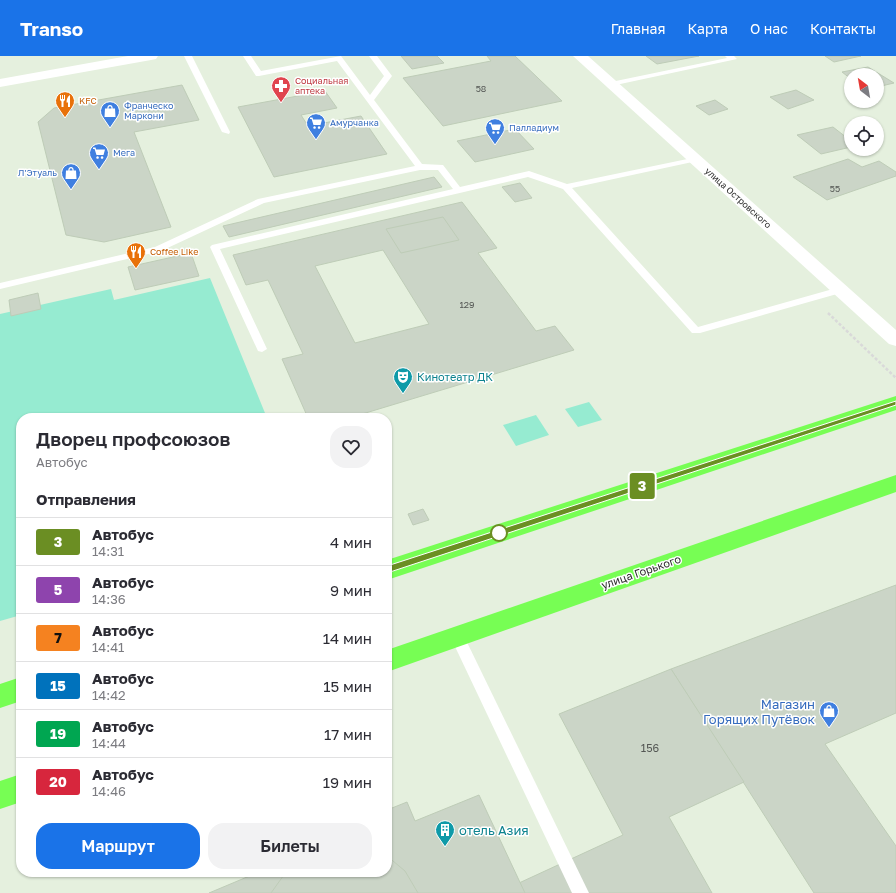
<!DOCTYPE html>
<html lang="ru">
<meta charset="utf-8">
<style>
:root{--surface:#fff;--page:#f2f2f3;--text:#2b2b33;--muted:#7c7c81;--line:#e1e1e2;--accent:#1a73e8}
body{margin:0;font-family:"Golos Text",sans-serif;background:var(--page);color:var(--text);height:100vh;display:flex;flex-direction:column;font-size:15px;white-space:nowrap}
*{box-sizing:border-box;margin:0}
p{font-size:13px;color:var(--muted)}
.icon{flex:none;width:22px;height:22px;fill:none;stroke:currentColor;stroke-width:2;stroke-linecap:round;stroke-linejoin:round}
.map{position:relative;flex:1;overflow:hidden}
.panel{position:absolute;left:16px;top:357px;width:376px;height:464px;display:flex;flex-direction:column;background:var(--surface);border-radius:16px;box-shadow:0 1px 3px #0004}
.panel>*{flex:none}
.badge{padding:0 8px;border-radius:3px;font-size:14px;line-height:26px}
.needle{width:26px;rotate:329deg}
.fabs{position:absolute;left:844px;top:12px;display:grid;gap:8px}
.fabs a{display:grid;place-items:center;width:40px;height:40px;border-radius:50%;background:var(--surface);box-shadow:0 1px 3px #0004;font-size:20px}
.map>.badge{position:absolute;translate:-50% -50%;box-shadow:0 0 0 2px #fff}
h2{padding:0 20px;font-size:15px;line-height:36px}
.round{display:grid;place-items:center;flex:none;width:42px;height:42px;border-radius:16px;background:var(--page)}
.headline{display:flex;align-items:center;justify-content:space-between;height:68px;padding:0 20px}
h1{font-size:19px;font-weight:600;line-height:30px}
.button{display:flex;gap:8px;margin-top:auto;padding:8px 20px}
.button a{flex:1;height:46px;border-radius:16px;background:var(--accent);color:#fff;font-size:16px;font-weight:600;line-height:46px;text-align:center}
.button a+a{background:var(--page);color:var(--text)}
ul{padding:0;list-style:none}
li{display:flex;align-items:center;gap:12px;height:48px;padding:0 20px;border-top:1px solid var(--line)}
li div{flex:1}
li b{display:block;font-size:15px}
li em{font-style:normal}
li .badge{min-width:44px;font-weight:700;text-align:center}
header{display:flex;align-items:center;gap:24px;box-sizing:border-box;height:56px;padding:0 20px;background:var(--accent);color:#fff}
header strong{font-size:19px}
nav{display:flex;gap:22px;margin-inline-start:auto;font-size:14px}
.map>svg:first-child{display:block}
</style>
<header>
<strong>Transo</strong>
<nav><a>Главная</a><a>Карта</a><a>О нас</a><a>Контакты</a></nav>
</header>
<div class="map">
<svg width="896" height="837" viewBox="0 0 896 837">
<rect width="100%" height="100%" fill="#e5f0de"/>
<g fill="#96ebd1">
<polygon points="210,222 267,362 21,362 21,559 0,565 0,258 111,233 114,244"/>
<polygon points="589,346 602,364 578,371 565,353"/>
<polygon points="536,359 549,379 516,390 503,369"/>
</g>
<g fill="#cbd5c7" stroke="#beccb7" fill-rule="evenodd">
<polygon points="401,0 437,0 444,7 412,13"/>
<polygon points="487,0 515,0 562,45 443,70 403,22 491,5"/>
<polygon points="646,0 699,0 657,8"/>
<polygon points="825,0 861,0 834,6"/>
<polygon points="868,11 894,27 877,31 877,19 851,19 851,23 842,16"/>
<polygon points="182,29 199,64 134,76 171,171 104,186 66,179 38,66 54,52"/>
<polygon points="796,34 814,44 788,53 770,41"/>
<polygon points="325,35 337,52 301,59 308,70 361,60 387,98 274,121 238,51"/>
<polygon points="715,44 728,53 709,59 696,50"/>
<polygon points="833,71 851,85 851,91 821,98 797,79"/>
<polygon points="515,73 534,93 475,106 457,85"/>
<polygon points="848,103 862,111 879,105 896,116 896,120 827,144 793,121"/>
<polygon points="434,121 442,131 229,181 223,170"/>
<polygon points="520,127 532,142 515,146 502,131"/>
<path d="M462,146L497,192L478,197L536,275L555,270L574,294L349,362H308L282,303L303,298L268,224L246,229L233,199ZM383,194L429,268L355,287L315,210Z"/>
<polygon points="443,161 459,184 401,197 386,173"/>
<polygon points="191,197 199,220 135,234 128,211"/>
<polygon points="38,237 41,253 11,260 9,244"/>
<polygon points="423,453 429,464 413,469 408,458"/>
<polygon points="896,529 896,657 825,688 896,790 896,837 814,837 671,613"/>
<polygon points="671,613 744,726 669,761 712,837 508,837 506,833 623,779 559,658"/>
<polygon points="479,739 525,837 209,837 259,816 387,816 387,754 407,746 415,765"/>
<polygon points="387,800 405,815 418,837 271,837 286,816 387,816"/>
</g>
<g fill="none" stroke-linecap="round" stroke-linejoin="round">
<polyline stroke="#d9d9d9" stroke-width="2.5" stroke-dasharray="3 2" stroke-linecap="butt" points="828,257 896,322"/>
<g fill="#fff" fill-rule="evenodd">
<polygon points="184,0 192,0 230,76 229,78 222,76"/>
<polygon points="243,0 251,0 261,15 341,0 370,39 384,20 369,0 377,0 392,20 374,44 422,108 443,109 460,131 529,115 567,128 697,101 697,105 572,132 698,271 840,231 845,234 844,236 700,277 692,277 563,133 528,121 220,193 267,293 262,296 258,295 210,191 212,189 453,133 438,114 420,114 264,147 161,195 0,233 0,227 155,191 258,143 415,110 337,5 259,20 256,20"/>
<polygon points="725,0 734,0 737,3 611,30 607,28 611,26 727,2"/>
<polygon points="457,574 462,576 589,837 572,837 450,580 452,576"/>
</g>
<g fill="#fff" fill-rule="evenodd">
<polygon points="128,0 158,0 156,3 151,4 0,31 0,23"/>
<polygon points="573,0 588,0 896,274 896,290 889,288"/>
</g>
<g fill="#77fe54" fill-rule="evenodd">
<polygon points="896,340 896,354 387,524 387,504"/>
<polygon points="896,419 896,436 387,616 387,594"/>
<polygon points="21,621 21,645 0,652 0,628"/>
<polygon points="21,718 21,746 0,753 0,725"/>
</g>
</g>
<polygon fill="#6b8e23" stroke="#fff" points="896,345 896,349 387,517 383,514 387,510"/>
<defs>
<g id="pharmacy-pin" transform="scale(1)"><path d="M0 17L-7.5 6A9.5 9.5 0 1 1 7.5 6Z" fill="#e0444e" stroke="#fff"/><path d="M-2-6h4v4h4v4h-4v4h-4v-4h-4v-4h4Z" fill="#fff"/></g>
<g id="restaurant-pin" transform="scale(1)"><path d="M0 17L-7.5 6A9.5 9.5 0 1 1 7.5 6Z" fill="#e8710a" stroke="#fff"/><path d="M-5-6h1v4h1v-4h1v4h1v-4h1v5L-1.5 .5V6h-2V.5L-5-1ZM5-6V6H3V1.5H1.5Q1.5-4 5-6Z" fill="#fff"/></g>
<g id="shop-pin" transform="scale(1)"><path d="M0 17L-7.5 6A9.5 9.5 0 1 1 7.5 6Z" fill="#3f7fe0" stroke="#fff"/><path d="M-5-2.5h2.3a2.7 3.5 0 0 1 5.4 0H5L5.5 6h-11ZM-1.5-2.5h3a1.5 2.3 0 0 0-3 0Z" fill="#fff"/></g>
<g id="supermarket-pin" transform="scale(1)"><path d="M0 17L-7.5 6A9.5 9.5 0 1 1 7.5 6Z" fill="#3f7fe0" stroke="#fff"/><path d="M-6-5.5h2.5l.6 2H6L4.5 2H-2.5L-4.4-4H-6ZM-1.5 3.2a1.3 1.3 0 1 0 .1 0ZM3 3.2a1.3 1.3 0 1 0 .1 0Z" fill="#fff"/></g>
<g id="theatre-pin" transform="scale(1)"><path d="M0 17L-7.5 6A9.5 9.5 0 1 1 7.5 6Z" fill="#0f9aa8" stroke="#fff"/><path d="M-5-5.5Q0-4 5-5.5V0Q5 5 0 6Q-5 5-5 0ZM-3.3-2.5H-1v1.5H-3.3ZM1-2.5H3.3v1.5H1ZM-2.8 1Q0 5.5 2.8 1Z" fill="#fff"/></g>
<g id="building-pin" transform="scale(1)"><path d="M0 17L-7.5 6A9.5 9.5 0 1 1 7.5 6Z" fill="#0f9aa8" stroke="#fff"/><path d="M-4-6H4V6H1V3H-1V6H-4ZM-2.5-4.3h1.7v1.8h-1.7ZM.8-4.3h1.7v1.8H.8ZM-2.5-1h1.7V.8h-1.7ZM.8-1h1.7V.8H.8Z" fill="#fff"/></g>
</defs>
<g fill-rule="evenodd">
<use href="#pharmacy-pin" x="281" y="30"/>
<use href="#restaurant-pin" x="65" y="45"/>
<use href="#shop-pin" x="110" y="55"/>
<use href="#supermarket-pin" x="316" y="67"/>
<use href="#supermarket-pin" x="495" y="72"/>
<use href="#supermarket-pin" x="99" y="97"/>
<use href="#shop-pin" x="71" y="117"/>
<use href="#restaurant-pin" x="136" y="196"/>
<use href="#theatre-pin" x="403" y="321"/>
<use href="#shop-pin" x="829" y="655"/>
<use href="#building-pin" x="445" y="774"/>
</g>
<circle fill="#fff" stroke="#6b8e23" stroke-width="2" cx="499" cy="477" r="8"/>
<g text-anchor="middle" stroke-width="3" stroke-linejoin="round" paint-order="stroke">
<g font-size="9" fill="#be3a42" stroke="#fff" text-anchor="start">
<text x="295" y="28">Социальная<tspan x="295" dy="10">аптека</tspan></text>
</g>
<g font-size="9" fill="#545754">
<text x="481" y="36">58</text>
<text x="835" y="136">55</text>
<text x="467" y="252">129</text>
</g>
<g font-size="9" fill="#c56008" stroke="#fff" text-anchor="start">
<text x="79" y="48">KFC</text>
<text x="150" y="199">Coffee Like</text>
</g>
<g font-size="9" fill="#366cbe" stroke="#fff" text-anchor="start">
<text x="124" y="53">Франческо<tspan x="124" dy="10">Маркони</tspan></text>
<text x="330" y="70">Амурчанка</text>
<text x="509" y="75">Палладиум</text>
<text x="113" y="100">Мега</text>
<text x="57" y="120" text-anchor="end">Л'Этуаль</text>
</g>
<g font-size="9" fill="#2d2d2d" stroke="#fff">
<text transform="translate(738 142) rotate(42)" y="3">улица Островского</text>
</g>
<g font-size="11" fill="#0d838f" stroke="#fff" text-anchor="start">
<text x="417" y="325">Кинотеатр ДК</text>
</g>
<g font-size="11" fill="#2d2d2d" stroke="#fff">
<text transform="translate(641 516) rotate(-19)" y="4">улица Горького</text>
</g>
<g font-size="11" fill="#545754">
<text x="650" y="696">156</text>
</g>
<g font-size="13" fill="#366cbe" stroke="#fff" text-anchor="end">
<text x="815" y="653">Магазин<tspan x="815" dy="15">Горящих Путёвок</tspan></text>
</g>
<g font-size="13" fill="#0d838f" stroke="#fff" text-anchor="start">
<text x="459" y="779">отель Азия</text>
</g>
</g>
</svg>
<div class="fabs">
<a><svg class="needle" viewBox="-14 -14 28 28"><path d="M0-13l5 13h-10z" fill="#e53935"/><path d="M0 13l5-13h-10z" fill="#7c7c81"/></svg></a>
<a><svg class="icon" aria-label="locate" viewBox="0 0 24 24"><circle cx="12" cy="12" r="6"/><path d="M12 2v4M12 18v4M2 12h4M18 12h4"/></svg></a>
</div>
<b class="badge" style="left:642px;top:430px;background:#6b8e23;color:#fff">3</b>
<section class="panel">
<div class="headline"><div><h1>Дворец профсоюзов</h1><p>Автобус</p></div><a class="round"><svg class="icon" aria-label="heart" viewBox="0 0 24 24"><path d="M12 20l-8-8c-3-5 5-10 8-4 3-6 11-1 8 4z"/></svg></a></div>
<h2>Отправления</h2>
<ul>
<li><span class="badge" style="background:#6b8e23;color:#fff">3</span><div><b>Автобус</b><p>14:31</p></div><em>4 мин</em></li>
<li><span class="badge" style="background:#8e44ad;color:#fff">5</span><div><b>Автобус</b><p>14:36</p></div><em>9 мин</em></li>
<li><span class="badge" style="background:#f58220;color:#111">7</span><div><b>Автобус</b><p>14:41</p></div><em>14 мин</em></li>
<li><span class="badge" style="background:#0072bc;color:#fff">15</span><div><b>Автобус</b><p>14:42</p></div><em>15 мин</em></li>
<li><span class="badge" style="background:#00a651;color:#fff">19</span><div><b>Автобус</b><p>14:44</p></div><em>17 мин</em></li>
<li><span class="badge" style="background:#d7263d;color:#fff">20</span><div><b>Автобус</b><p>14:46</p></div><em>19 мин</em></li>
</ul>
<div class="button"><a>Маршрут</a><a>Билеты</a></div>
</section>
</div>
